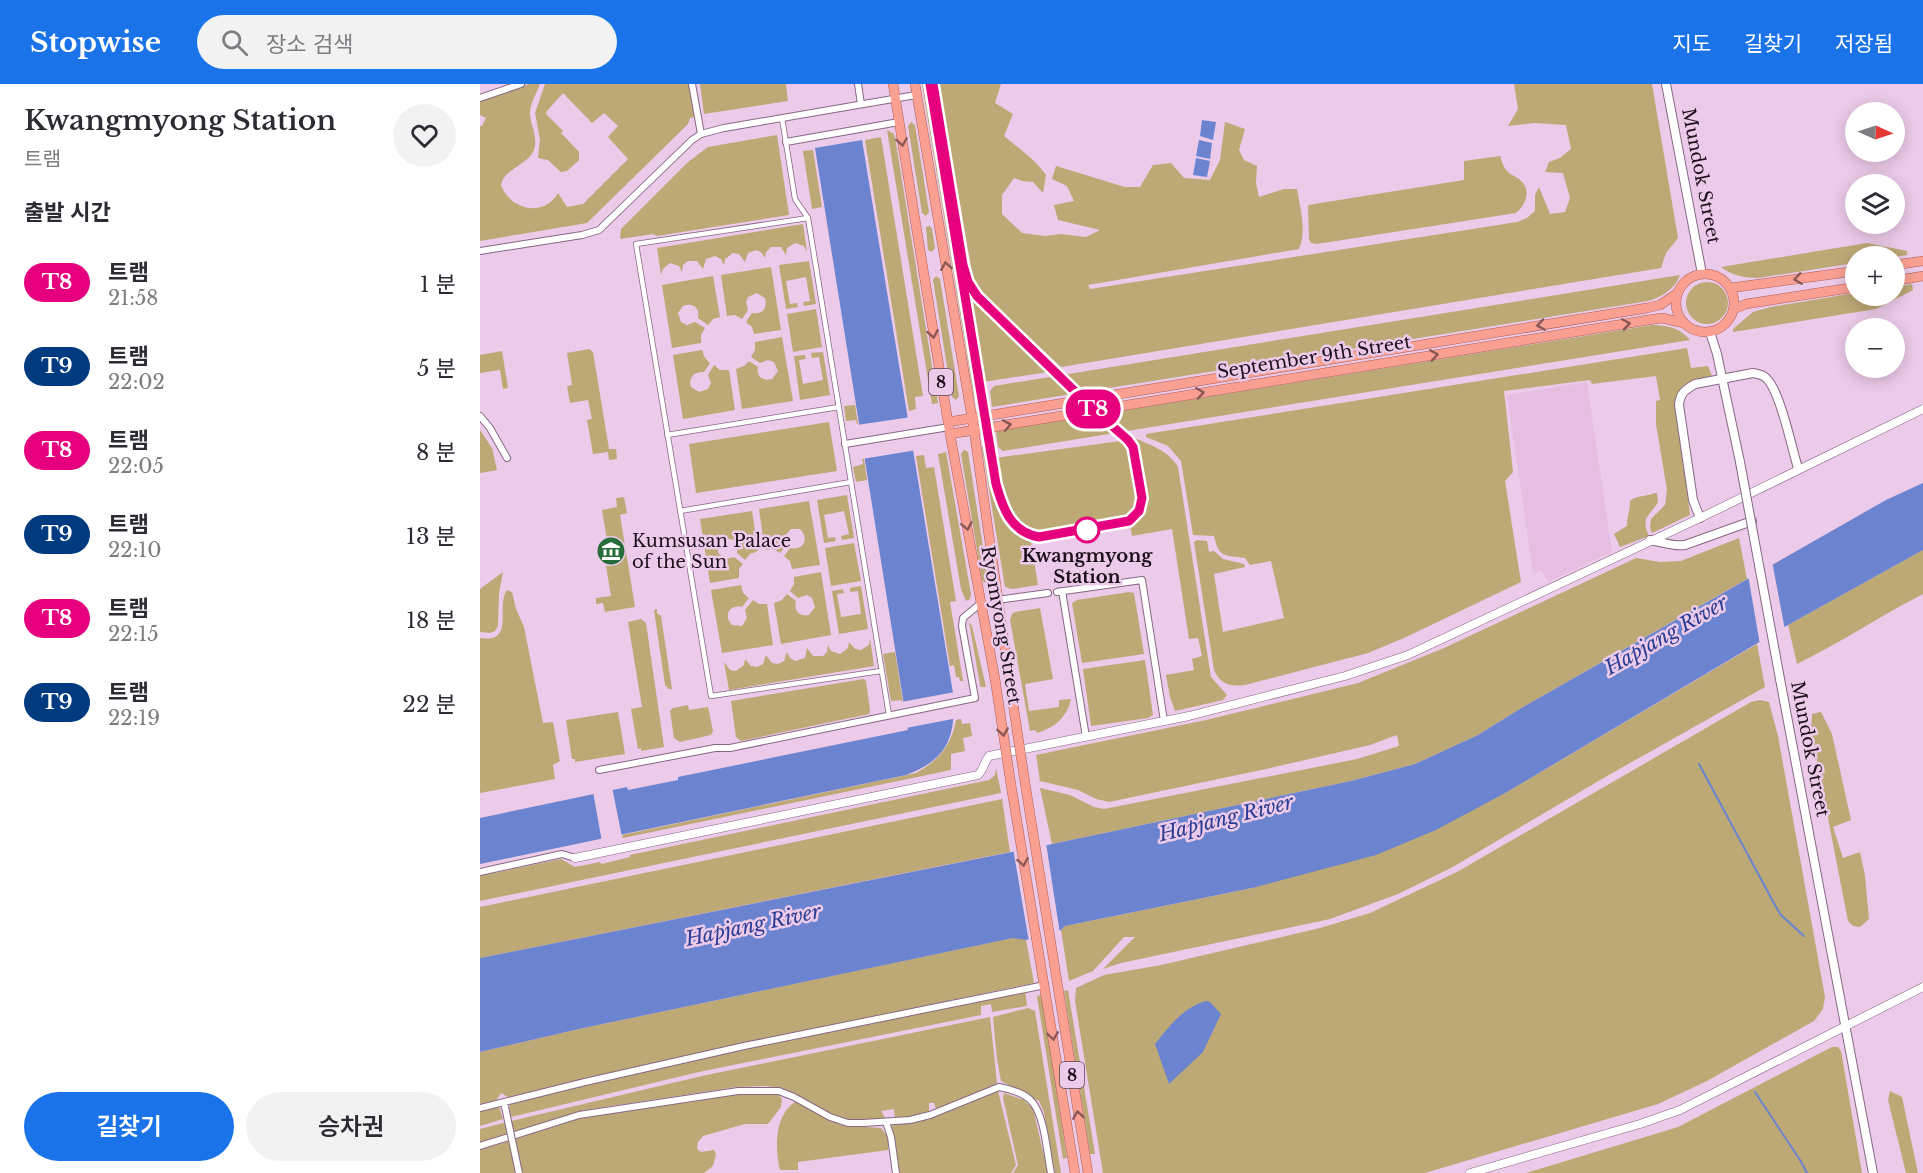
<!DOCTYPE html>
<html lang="ko">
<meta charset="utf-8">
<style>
:root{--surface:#fff;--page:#f2f2f3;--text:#2b2b33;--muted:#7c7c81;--accent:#1a73e8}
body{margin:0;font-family:"Libre Baskerville","Noto Sans KR",serif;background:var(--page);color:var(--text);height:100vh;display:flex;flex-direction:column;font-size:22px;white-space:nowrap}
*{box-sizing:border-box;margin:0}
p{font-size:20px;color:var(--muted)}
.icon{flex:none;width:33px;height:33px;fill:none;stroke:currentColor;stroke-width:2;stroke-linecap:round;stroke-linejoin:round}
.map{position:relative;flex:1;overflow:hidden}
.details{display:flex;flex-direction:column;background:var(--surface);width:480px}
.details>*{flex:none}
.badge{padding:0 12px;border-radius:20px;font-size:21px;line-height:39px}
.needle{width:39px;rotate:93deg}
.fabs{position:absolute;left:1365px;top:18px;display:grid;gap:12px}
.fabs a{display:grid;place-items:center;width:60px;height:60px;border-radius:50%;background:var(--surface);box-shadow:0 3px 15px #0003;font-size:30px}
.map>.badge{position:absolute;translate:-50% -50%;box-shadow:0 0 0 3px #fff}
h2{padding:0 24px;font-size:22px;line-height:54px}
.round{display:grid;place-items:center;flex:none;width:63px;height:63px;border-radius:32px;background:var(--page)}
.headline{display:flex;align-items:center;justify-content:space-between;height:102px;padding:0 24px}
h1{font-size:28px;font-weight:600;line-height:45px}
.primary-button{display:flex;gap:12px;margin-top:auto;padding:12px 24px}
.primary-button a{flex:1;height:69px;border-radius:36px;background:var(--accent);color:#fff;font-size:24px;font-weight:600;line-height:69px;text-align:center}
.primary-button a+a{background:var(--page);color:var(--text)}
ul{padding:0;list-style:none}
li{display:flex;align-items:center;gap:18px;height:84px;padding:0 24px}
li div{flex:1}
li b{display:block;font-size:22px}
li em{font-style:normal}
li .badge{min-width:66px;font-weight:700;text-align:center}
header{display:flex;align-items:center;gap:36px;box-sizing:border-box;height:84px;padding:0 30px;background:var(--accent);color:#fff}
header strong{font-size:28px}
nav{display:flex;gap:33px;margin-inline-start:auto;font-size:21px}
.search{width:420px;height:54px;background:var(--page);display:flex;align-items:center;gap:15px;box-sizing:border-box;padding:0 21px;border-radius:33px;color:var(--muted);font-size:22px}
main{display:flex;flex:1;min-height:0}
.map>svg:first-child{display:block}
</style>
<header>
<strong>Stopwise</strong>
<div class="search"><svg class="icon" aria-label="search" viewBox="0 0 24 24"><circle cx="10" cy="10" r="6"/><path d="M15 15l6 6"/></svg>장소 검색</div>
<nav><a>지도</a><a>길찾기</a><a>저장됨</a></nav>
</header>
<main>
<section class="details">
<div class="headline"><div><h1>Kwangmyong Station</h1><p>트램</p></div><a class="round"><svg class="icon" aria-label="heart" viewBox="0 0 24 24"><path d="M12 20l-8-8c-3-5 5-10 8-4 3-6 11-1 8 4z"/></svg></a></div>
<h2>출발 시간</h2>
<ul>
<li><span class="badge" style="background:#e6007e;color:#fff">T8</span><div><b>트램</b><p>21:58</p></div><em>1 분</em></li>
<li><span class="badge" style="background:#003b80;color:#fff">T9</span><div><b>트램</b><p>22:02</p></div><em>5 분</em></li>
<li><span class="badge" style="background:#e6007e;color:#fff">T8</span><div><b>트램</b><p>22:05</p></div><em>8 분</em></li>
<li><span class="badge" style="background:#003b80;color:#fff">T9</span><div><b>트램</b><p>22:10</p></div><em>13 분</em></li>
<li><span class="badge" style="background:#e6007e;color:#fff">T8</span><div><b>트램</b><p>22:15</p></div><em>18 분</em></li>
<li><span class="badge" style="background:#003b80;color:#fff">T9</span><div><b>트램</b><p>22:19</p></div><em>22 분</em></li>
</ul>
<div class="primary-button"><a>길찾기</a><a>승차권</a></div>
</section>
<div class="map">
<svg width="1443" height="1089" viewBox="0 0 1443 1089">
<rect width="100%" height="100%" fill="#eccae9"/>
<polygon fill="#e6bee2" points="1107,298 1132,468 1068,498 1061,486 1053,489 1027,311"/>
<g fill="#bda976">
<path d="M49,0H60C57,8 51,18 50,27C49,41 60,54 53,68C45,82 24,85 21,101C30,126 64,134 78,109L87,123L103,120L148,75L128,53L138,42L124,29L112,39L83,9L67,27L66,30L83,47L81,49L99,68V76L87,87L81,88L68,76L58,74L60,55L55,29L65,0H209L214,33L210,34L208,40L107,139L0,157V42H2L6,34L0,31V17Z"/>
<polygon points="220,0 306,0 308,17 224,30"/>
<polygon points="442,0 449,0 500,313 494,314"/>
<path d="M459,0H521L515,19L533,30L524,52C539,65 555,75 566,91L563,109L553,98L542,97L534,94L522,111V130L542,149L565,152L581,150L606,153L620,146L578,136L574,121L594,117L587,102L572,95L576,82L645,103H660L673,81L691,79L704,94L730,96L740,76L745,38L765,45L759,66L764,76L777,82L776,99L779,113L804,105H817C820,123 827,148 819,165L608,201L610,205L1037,138L1047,134L1055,127V111L1059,103L1070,130L1085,128L1090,114L1083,89L1065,88L1069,78L1080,74L1091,65L1086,41L1054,39L1028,42L1038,25L1034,0H1172L1198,154L1186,169L1181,184L581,283L501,208L493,194Z"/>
<polygon points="431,38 435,41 449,128 446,132 442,129 428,42"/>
<polygon points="407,46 414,50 415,53 458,319 452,320"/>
<polygon points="297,51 309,131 177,152 173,150 140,155 141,145 208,78 228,63"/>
<polygon points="401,53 443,312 435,313 436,325 429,327 385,56"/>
<polygon points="333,66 342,123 332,125 323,67"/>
<path d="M1020,72C1022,78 1024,85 1029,89C1033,92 1038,93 1041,97C1052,107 1045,122 1036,129L837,160L831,159L829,155L828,121L984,96V77Z"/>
<polygon points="323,140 327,168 324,162 315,159 307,164 306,171 301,163 291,163 286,168 285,174 282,169 277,166 268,169 265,178 259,170 253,169 245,175 244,181 241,175 235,172 226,175 223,185 217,177 208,177 203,181 202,188 199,182 190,179 183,185 181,191 177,164"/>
<polygon points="450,142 452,145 455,164 452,168 448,166 446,143"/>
<path d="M1387,159L1427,167V171L1415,173L1376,172L1375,179L1278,194C1266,194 1250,191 1241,183Z"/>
<polygon points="329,177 336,220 324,222 323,218 330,217 326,193 306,197 310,220 317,219 318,223 306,225 299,181"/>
<path d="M291,183L301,246L274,250L272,243L266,238L272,229C282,231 288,224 285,214L277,209L268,213L266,218L268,226L262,235L255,231L247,232L241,191Z"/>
<path d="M1200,191C1195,205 1182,213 1168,217L512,323L510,307L514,302Z"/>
<path d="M233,192L240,233L233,235L228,241L218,234C220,224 213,218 203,222L198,229L201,238L207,241L215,238L225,244L221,251V259L192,264L182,201Z"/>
<polygon points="456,192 460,195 479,312 476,316 472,313 453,196"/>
<circle cx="1227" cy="219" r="21"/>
<polygon points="1432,200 1433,206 1396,225 1253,248 1253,245 1273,228 1291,223 1375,209 1376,212 1414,212 1415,203"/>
<polygon points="492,210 493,210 574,287 503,298 490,214"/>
<polygon points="336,225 342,263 313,268 307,230"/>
<path d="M1172,241C1187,241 1200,244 1210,256L523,367L518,363L516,347Z"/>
<path d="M302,253L313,317L262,325L256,285L264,282L269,277L278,283C276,292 283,298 292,295L298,287L294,278L288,276L280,279L271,273L275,266V258Z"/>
<path d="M1207,264L1211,284L1228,282L1232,292C1212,297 1201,296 1196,318L1210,431L1172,449L1170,443L1171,435L1185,421L1187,406L1176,340V317L1180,316L1176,292L1112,300L1110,296L1024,307L1033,388L1025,397L1041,498L924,554L888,569L765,601C750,603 740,600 734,586L714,458L717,456L727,457L729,468L734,467L743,475L764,480L765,483L734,490L743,548L804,534L791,477L770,481L765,474C744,471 739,474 734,452L713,451L701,377L688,362L666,353V350Z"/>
<polygon points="109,265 113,268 129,365 136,365 137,375 129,376 128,368 113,370 107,336 112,335 108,316 90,319 87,302 92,301 87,269"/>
<path d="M222,266L225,274L230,279L224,288C214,287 208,294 211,303L219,308L228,305L231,299L228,291L234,281L240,286H249L255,326L203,335L193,271Z"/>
<polygon points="22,267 28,304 23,305 20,286 0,289 0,271"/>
<polygon points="343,268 350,311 320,316 314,272 325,271 326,275 319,276 323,300 343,296 339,273 332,274 331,269"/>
<polygon points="375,321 378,340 377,340 376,336 366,337 364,322"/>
<polygon points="349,338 357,387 216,409 209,360"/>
<polygon points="0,346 12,364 17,386 0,389"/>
<path d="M654,354C671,361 689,367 698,383L731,593L747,611L743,616L695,627L690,613L686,591L714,586L712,575L722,572L718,554L709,555L692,445L652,452L650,441C653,438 658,434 661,431C673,410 663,376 653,357Z"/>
<path d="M640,357L648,358C653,371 662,409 656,422C655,425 649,431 647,433C640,437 563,448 554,447C535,443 528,420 524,403L519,402L515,374Z"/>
<path d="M508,362C512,385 515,417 525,437C531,447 542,453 551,458L558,501L532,505L525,503L502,363Z"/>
<polygon points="484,366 488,368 508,495 505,499 502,496 481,370"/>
<polygon points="466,368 491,510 490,515 486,517 481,505 458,370"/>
<polygon points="444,371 446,384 454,383 476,517 470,518 483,597 480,597 479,593 476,593 474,581 470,582 436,372"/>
<polygon points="382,375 384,375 387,396 376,398 373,383 383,380"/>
<path d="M1175,409H1177L1178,418C1170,432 1160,433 1169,452L1140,463L1134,450L1147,442C1147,433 1150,426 1150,417C1157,411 1165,413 1175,409Z"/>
<polygon points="367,411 374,454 362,456 361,452 369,450 364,427 344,431 348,454 355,453 356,457 344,459 337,416"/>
<polygon points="144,413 147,429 140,431 155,523 125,528 123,519 116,520 116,514 131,512 126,482 137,480 133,461 128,462 122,426 137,423 136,414"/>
<path d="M329,417L340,481L312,485L310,477L304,472L310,464C323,467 330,455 320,445H311L305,452L307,461L300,469L294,465L285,466L279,425Z"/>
<path d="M272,427L278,467L270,470L265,476L257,469C260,456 248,450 239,460L238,469L246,475L254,473L263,480L259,485V494L230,499L220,435Z"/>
<polygon points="1259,454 1267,495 1043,623 998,651 935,680 871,697 572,760 560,704 590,711 614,723 624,725 877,675 919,662 917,651 890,661 786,685 629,718 616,715 598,706 560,697 556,671 726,636 878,599 964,564 1156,474 1180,478 1201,477"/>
<polygon points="374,459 381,497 351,502 345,464"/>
<path d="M1443,466V510C1400,532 1360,559 1317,580L1308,541Z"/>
<polygon points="23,488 19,509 18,542 15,547 10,549 0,548 0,505"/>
<path d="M341,488L351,551L301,560L294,519L302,516L307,510L316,517C313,527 320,533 329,531L335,523L332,514L327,511L318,514L310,507L314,500V493Z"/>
<path d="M261,501L263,509L269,514L262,523C249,520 243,532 252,541L262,542L267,534L265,526L273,516L279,520H287L293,561L242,569L231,506Z"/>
<polygon points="381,502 388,545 359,550 352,507 363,505 364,509 357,510 361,533 381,530 378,507 370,508 370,504"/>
<path d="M27,506L32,508L36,525L44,543L63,639L73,638L80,677L73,681L75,695L0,709V554C36,559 15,523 27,506Z"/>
<polygon points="649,508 654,509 664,570 602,579 592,519 597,516"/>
<path d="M560,524L573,595L545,600L549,627L579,623V616L591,615C587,633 575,644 557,649L555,646L550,647L530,536L532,530L535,528Z"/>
<polygon points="177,525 177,529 181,532 192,605 189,605 185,601 174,526"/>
<polygon points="161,535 166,539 184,663 161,667 161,664 158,665 151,625 162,623 148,538"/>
<polygon points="489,538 492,542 506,603 501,603 500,601"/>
<polygon points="390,554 394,582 249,606 244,578 250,586 256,587 264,581 265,575 271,582 277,583 283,580 286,571 292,579 298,580 304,577 307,568 310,574 315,577 325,574 327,564 333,572 343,572 347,568 348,561 351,567 360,570 368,564 369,558 375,565 381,566 389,561"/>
<polygon points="1277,560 1285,603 1127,692 971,784 918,810 850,835 641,879 623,885 655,853 644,853 613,887 589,897 581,846 585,842 772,804 1027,708"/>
<polygon points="415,568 423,618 422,618 421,616 411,617 403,570"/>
<polygon points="665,576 673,631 668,634 611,642 603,585"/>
<polygon points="384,595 386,597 390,626 389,630 261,657 256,653 251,617"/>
<polygon points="1280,616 1289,618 1298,652 1345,913 1343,925 1334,937 1227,997 1178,1020 945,1089 623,1089 595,917 596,904 624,891 681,881 840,844 890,829 977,788 1271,618"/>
<polygon points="208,621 209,626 228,623 233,647 231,651 200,658 194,654 190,627 193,624"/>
<polygon points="138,628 145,670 95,678 95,675 92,675 86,636"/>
<polygon points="1341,628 1352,650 1371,736 1353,743 1363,774 1380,768 1385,792 1389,835 1380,843 1373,842 1368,837 1331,647 1332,630"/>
<path d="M481,635L482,640L490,639L492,652L483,654L485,667L471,670V686L143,754L142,751L436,689C458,677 472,661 476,636Z"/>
<polygon points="516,684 521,709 0,817 0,792 81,775 95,783 120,778 121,780 150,773 150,771 509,696 515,691"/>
<polygon points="522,715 530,768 0,874 0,823"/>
<polygon points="537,853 546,856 554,899 263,960 36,1012 28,1013 21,1009 15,1018 0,1022 0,968 99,945"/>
<polygon points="545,906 547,922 512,928 511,920 501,922 501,931 219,988 31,1033 29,1022 33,1018 265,964"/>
<polygon points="588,906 615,1070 610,1070 584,907"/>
<polygon points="562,911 587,1074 583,1075 557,912"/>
<polygon points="548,924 555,927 581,1089 575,1089 564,1028 559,1017 521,997 517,975 513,933"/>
<polygon points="510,933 517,1000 460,1025 456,1025 454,1019 449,1019 449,1028 435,1032 415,1035 414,1025 401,1027 406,1035 362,1035 300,1004 286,1002 256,1003 105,1026 0,1060 0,1045 19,1040 222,992"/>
<polygon points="1352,963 1358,963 1361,967 1382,1089 1046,1089 1198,1043"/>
<polygon points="518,1007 536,1081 531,1089 419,1089 410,1042 453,1033"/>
<polygon points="1410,1007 1422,1013 1438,1089 1426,1089 1408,1016"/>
<polygon points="287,1008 298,1009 302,1015 301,1023 288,1040 265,1040 223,1052 218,1058 217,1065 221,1068 234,1066 236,1070 233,1082 224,1089 0,1089 0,1066 100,1034 139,1027 257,1010"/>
<polygon points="524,1009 544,1016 553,1025 568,1089 533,1089 538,1081 523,1014"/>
<path d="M315,1018L361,1041L401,1044L408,1053V1066L318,1078V1086H300C295,1064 294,1032 315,1018Z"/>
<polygon points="19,1022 23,1035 0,1042 0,1026"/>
</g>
<g fill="#6c84cf">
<polygon points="722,36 736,38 733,56 720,52"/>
<path d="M382,56L473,609C476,652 469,675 426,691L0,780V734L147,703L148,706L198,696V693L428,646L335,64Z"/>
<polygon points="719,56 732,59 730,75 716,72"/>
<polygon points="716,74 730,77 727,93 713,91"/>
<polygon points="1443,399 1443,466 1308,541 1027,708 956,746 896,771 772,804 585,842 581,846 546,856 533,854 99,945 0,968 0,874 572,760 871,697 935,680 998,651 1043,623 1406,416"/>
<path d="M726,917L730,918L741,930L723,968L689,1000L675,960C689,942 704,923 726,917Z"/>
</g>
<g fill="#eccae9">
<polygon points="431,333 437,366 382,375 377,341"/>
<polygon points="1292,477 1305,546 1280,561 1268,491"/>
<polygon points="475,608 478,634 426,644 421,618"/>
<polygon points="132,703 142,753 122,758 113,708"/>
<polygon points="566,759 580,850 549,858 533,764"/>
</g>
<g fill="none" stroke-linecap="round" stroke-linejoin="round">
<g stroke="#6c84cf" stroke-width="2">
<polyline points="1219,680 1296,823 1301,831 1324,852"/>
<polyline points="1275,1008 1320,1076 1327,1089"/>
</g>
<g stroke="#866883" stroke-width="6">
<g id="pedestrian">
<polyline points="302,34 315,115 328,134 409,631"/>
<polyline points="328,134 156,160 231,612 401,587"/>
<polyline points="187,351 359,323"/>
<polyline points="200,427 371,398"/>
</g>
</g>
<g stroke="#866883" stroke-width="8">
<g id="minor">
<polyline points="212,0 221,50"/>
<polyline points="378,0 381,20"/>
<polyline points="0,14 41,0"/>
<polyline points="306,58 419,38"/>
<polyline points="0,167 102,151 119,146 212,56 221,50 244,44 436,11"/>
<polyline points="0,332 10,344 27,374"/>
<polyline points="365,360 469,343"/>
<polyline points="582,507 606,653"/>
<polyline points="577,508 662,496 684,637"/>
<polyline points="517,516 568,509"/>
<polyline points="119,686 235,664 250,664 495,614 482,542 483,534 501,519"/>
<polyline points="0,788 82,770 95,774"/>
<polyline points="0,1024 105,998 264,962 565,901"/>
<polyline points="406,1038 411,1053 416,1089"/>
<path d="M0,1062L99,1031L258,1007H299L314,1013L350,1033L368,1039H383L430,1036L450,1031L519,1003C530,1005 546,1010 553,1019C565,1034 567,1070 571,1089"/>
</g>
</g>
<g stroke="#866883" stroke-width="9">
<g id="tertiary">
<path d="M95,774L498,691C504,685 504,678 509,672L709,632L865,592L928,571L1220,434L1443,325"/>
<polyline points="990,1089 1160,1040 1200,1026 1443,903"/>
</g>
</g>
<g stroke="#866883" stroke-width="10">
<g id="secondary">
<polyline points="1186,0 1222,190"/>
<polyline points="1230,248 1237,270 1260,378"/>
<path d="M1220,434L1213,416L1199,321C1200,309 1205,306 1215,300L1273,289C1278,290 1282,290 1286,294C1300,306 1312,365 1318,384"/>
<path d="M1170,456C1182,458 1194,463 1205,461L1272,437"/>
<polyline points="1300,595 1393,1089"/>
</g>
</g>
<g stroke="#ac5e57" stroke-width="10">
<g id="trunk">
<polyline points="413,0 470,350 515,595"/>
<polyline points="435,0 494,346 529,593"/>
<polyline points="1414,181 1443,177"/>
<circle cx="1225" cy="219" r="29"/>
<polyline points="1414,197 1443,192"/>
<polyline points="1250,204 1376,187"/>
<polyline points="1254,225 1266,220 1376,203"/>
<polyline points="468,338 1167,224 1180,221 1198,209"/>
<polyline points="470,350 1168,236 1182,234 1204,239"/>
<polyline points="545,699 608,1089"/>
<polyline points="531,701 595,1089"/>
</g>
</g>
<use href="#pedestrian" stroke="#fff" stroke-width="4.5"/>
<use href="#minor" stroke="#fff" stroke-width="6"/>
<use href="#tertiary" stroke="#fff" stroke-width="8"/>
<use href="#secondary" stroke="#fff" stroke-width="8"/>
<use href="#trunk" stroke="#faa092" stroke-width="9"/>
<path stroke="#6c576a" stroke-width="1.5" d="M450,0L516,400C523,425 531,448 559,453L649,437L659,427L662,414L653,363L648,356L614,326L497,212L488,198L483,181L453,0"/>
<g stroke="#866883" stroke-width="8" stroke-linecap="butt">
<polyline id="minor-bridge" points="25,1023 39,1089"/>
</g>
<g stroke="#866883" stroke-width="10" stroke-linecap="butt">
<polyline id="secondary-bridge" points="1260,378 1300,595"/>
</g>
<g stroke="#ac5e57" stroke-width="10" stroke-linecap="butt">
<g id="trunk-bridge">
<polyline points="529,593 545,699"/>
<polyline points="515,595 531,701"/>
</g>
</g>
<use href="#minor-bridge" stroke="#fff" stroke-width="6"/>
<use href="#secondary-bridge" stroke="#fff" stroke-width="8"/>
<use href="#trunk-bridge" stroke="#faa092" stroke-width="9"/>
</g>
<defs><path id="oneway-chevron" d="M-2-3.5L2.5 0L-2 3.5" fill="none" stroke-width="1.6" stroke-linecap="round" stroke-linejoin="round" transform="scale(1.5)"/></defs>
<g stroke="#8b5856">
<use href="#oneway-chevron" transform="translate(422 58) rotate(81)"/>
<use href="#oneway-chevron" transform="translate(466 182) rotate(-100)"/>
<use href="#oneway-chevron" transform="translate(1318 195) rotate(172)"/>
<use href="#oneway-chevron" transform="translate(1146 240) rotate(-9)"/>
<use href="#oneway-chevron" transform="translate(1061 241) rotate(171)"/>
<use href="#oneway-chevron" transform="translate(453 250) rotate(80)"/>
<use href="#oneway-chevron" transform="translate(954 271) rotate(-9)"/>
<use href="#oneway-chevron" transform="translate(720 309) rotate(-9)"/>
<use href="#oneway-chevron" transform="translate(527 341) rotate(-10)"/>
<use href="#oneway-chevron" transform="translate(487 442) rotate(79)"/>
<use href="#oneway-chevron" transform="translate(523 648) rotate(81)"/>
<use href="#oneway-chevron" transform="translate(543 778) rotate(80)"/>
<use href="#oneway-chevron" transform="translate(573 952) rotate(81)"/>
<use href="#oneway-chevron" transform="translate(598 1031) rotate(-99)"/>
</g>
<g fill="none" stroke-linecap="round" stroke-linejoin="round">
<g stroke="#fff" stroke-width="14">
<path id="line" d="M450,0L516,400C523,425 531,448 559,453L649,437L659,427L662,414L653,363L648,356L614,326L497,212L488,198L483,181L453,0"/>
</g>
<use href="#line" stroke="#e6007e" stroke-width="9"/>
</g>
<defs>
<g id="museum-disc" transform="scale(1.5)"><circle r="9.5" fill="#266d39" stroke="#eccae9"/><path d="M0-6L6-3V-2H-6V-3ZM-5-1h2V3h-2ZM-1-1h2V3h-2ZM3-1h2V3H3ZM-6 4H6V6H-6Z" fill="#fff"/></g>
</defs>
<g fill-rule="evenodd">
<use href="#museum-disc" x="131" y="467"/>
</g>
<circle fill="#fff" stroke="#e6007e" stroke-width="3" cx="607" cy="446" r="12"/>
<g text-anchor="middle" stroke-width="5" stroke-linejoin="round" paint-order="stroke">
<g fill="#eccae9" stroke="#5a4859" stroke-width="1.5">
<rect x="449" y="285" width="24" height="26" rx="4.5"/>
<rect x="580" y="978" width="24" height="26" rx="4.5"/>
</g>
<g font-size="16" font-weight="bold" fill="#1c101b">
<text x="461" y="304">8</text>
<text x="592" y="997">8</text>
</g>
<g font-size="18" fill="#1c101b" stroke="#eccae9">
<text transform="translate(1221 92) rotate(79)" y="6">Mundok Street</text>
<text transform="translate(834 273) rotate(-9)" y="6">September 9th Street</text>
<text transform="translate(521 541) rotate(80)" y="6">Ryomyong Street</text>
<text transform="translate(1330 665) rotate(79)" y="6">Mundok Street</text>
</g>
<g font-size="18" fill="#1c101b" stroke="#eccae9" text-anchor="start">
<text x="152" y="463">Kumsusan Palace<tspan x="152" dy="21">of the Sun</tspan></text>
</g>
<g font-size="18" font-weight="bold" fill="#1c101b" stroke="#eccae9">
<text x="607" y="478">Kwangmyong<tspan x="607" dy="21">Station</tspan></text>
</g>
<g font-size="20" font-style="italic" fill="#2a3d95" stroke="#eccae9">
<text transform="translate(1186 551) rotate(-30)" y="7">Hapjang River</text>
<text transform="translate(746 734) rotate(-14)" y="7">Hapjang River</text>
<text transform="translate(273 841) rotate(-12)" y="7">Hapjang River</text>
</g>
</g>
</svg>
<div class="fabs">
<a><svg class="needle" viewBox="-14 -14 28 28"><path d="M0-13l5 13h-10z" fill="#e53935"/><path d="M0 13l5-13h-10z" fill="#7c7c81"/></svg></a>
<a><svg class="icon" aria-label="layers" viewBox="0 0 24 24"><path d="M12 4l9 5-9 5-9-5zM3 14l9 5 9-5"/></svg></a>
<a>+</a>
<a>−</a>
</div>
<b class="badge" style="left:613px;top:325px;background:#e6007e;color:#fff">T8</b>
</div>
</main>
